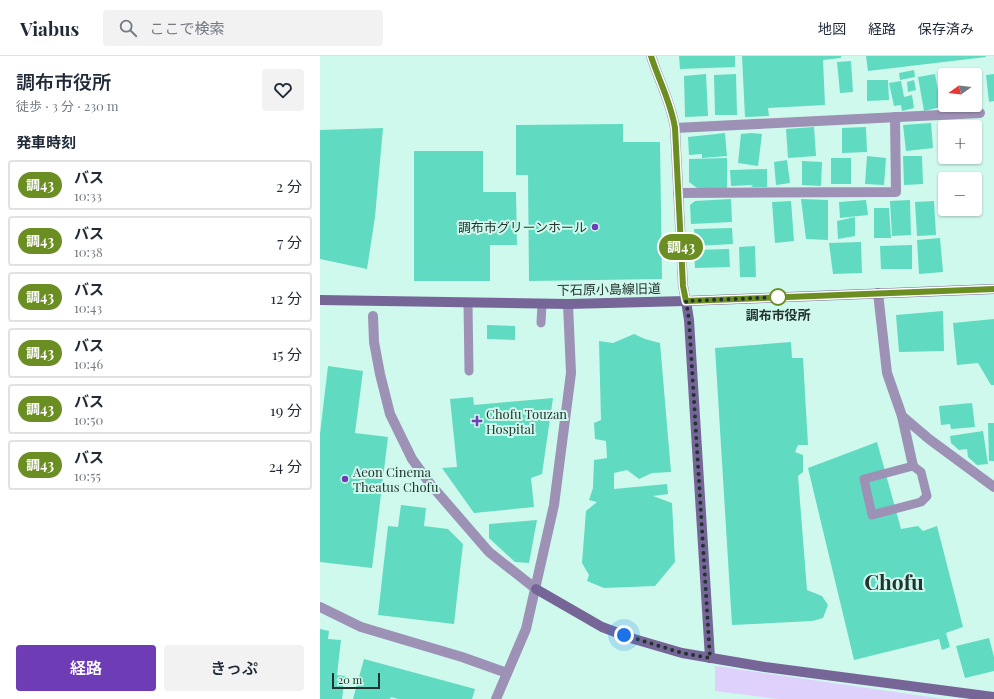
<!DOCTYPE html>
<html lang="ja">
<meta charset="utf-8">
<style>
:root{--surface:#fff;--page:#f2f2f3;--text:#1f2937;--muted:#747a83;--line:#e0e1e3;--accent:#6e3cb4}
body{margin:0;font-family:"Playfair Display","Noto Sans JP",serif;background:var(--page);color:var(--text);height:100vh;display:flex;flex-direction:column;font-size:15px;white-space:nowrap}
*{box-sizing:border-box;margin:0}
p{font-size:13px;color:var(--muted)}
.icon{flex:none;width:22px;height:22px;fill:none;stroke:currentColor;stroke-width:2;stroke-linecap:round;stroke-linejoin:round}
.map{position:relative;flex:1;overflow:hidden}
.details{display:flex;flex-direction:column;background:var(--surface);width:320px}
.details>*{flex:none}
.badge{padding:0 8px;border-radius:13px;font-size:14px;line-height:26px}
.needle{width:26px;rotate:256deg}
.controls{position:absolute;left:618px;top:12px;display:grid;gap:8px}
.controls a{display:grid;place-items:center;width:44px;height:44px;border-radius:4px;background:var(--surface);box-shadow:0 1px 3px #0004;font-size:20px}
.scale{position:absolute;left:12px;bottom:10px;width:48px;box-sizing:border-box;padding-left:4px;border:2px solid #23332f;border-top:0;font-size:11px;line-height:14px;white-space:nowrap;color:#23332f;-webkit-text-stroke:3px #d0f9ee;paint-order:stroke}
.you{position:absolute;width:20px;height:20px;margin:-10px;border:3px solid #fff;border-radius:50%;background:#1a73e8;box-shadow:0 0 0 6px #1a73e833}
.map>.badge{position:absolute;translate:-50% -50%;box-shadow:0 0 0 2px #fff}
h2{padding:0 16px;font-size:15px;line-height:36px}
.round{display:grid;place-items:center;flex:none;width:42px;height:42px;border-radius:4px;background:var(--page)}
.overview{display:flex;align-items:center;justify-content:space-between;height:68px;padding:0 16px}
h1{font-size:19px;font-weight:600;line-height:30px}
.primary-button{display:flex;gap:8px;margin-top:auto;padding:8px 16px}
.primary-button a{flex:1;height:46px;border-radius:4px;background:var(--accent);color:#fff;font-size:16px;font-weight:600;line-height:46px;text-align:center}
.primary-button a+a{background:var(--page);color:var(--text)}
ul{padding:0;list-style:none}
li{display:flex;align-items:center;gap:12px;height:50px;margin:0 8px 6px;padding:0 8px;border:2px solid var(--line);border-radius:4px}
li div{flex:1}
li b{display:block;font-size:15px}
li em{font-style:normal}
li .badge{min-width:44px;font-weight:700;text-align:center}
header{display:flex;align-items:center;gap:24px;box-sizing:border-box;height:56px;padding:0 20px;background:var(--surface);border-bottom:1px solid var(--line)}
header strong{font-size:19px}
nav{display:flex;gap:22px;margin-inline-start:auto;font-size:14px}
.search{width:280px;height:36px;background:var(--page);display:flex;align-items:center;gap:10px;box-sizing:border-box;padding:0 14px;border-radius:4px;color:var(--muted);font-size:15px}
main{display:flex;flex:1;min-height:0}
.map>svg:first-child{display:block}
</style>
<header>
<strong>Viabus</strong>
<div class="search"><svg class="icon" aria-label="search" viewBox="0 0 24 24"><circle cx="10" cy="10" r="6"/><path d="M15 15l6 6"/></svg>ここで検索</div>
<nav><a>地図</a><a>経路</a><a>保存済み</a></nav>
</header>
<main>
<section class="details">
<div class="overview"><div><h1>調布市役所</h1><p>徒歩 · 3 分 · 230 m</p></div><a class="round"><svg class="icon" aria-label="heart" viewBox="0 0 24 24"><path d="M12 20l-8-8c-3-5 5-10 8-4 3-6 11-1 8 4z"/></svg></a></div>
<h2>発車時刻</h2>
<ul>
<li><span class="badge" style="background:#6b8e23;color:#fff">調43</span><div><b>バス</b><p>10:33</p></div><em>2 分</em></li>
<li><span class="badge" style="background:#6b8e23;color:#fff">調43</span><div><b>バス</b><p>10:38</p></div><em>7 分</em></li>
<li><span class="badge" style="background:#6b8e23;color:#fff">調43</span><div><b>バス</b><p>10:43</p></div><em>12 分</em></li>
<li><span class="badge" style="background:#6b8e23;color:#fff">調43</span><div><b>バス</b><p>10:46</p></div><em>15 分</em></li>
<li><span class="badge" style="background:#6b8e23;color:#fff">調43</span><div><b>バス</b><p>10:50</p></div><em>19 分</em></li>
<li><span class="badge" style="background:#6b8e23;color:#fff">調43</span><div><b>バス</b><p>10:55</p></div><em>24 分</em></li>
</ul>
<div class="primary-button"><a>経路</a><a>きっぷ</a></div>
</section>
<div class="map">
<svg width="674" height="643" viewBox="0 0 674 643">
<rect width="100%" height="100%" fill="#d0f9ee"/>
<polygon fill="#ded1fc" points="395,610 624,643 458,643 395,635"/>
<g fill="#60dac0">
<polygon points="359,0 415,0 415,11 360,13"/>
<polygon points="422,0 521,0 521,2 503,4 505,49 448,52 449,60 425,61"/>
<polygon points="546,0 666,0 666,1 548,15"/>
<polygon points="531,5 533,36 520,37 517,6"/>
<polygon points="594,14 595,21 580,24 579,17"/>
<polygon points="650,14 651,19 625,19 625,49 649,49 649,50 624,53 620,17"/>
<polygon points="386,18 388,60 365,61 364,20"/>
<polygon points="416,18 417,59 395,59 394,19"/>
<polygon points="615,18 621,51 604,55 598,21"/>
<polygon points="674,18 674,45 669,46 666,19"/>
<polygon points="547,24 568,24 569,44 547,45"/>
<polygon points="594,24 596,34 588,36 587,26"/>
<polygon points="581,25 584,41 592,39 594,52 582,55 581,49 574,50 569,27"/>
<polygon points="652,66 653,71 624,71 624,70"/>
<polygon points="611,67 613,92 586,95 583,69"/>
<polygon points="303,68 303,86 340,86 342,223 209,225 208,119 196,119 196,69"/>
<polygon points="494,71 496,100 468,102 466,73"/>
<polygon points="546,71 547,96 522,97 522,72"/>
<polygon points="63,72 55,161 47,213 0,203 0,74"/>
<polygon points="405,77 407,100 382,102 382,98 369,99 368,81"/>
<polygon points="431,77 442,78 438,110 418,107 421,78"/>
<polygon points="94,95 163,95 163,136 196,136 197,189 170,189 170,225 94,225"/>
<polygon points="547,100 566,102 564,129 545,128"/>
<polygon points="583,100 602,100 603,128 584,129"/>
<polygon points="407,102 407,132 377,132 369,126 369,103"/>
<rect x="511" y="102" width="20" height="26"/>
<polygon points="467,104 470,127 456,129 454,106"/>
<polygon points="482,105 502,106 501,130 482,129"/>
<polygon points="447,113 447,131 431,131 433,129 411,130 410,114"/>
<polygon points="411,143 412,166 371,168 370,149 375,145"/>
<polygon points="481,143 508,144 508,184 486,183"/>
<polygon points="546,144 548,159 520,162 519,146"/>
<polygon points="590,144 591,179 572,180 570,145"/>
<polygon points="471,145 474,185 455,187 452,146"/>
<polygon points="614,145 616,179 597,180 595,146"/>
<polygon points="554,152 569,152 571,182 554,182"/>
<polygon points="535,161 535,180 518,183 517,165"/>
<polygon points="412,172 413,188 375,190 374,173"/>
<polygon points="620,182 623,216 599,218 597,184"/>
<polygon points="541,186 542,217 513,218 509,187"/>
<polygon points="592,189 592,213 561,213 560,190"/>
<polygon points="435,190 436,221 420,221 419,191"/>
<polygon points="409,193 410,211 375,212 374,194"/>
<polygon points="623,255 624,295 579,296 576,259"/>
<polygon points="674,263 674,329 671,329 658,307 637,309 633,267"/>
<polygon points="167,269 195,270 195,284 167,283"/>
<polygon points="314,278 325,283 340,287 351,416 332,417 319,423 307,414 294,417 294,433 347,428 348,438 333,440 352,447 355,506 335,530 284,532 267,525 269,519 262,507 266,455 277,446 269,444 273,432 274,404 287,402 286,385 275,383 274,367 281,364 279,285 293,287"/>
<polygon points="471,286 472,302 483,302 488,389 478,389 475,396 483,399 483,416 478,420 487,534 502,540 508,549 503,562 492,565 412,569 395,292"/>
<polygon points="8,310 43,315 35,377 68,381 52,512 0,506 0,378"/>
<polygon points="153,341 154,349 233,342 222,418 211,422 214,451 154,457 122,412 137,411 130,343"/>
<polygon points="652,347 655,371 631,373 630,368 621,369 619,350"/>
<polygon points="668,367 674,367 674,405 669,405"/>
<polygon points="663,375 668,408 657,409 648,401 647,393 639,394 631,387 630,380"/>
<polygon points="557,386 581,473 598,470 603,475 617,470 643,571 626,577 630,591 622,594 619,583 534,604 488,412"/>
<polygon points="81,449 106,452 104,470 128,473 143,488 134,568 58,559 68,470 78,471"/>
<polygon points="217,464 209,507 195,506 169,482 169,468"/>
<polygon points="0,573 9,575 8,583 21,584 17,619 25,620 22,643 0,643"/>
<polygon points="669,582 674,601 674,615 645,622 636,590"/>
<polygon points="44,603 155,633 152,643 78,643 71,641 70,643 33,643"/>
</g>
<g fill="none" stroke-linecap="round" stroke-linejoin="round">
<g stroke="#9d92b5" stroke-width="9">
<polyline points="148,247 149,315"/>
<polyline points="221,267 222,248"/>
<polygon points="593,410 601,416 607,440 601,446 552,459 544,423"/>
</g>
<g stroke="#9d92b5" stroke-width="10">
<path d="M331,0C339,25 351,46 355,72L363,230L366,245"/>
<polyline points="355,72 660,57"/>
<polyline points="358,137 576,136 575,61"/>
<polyline points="558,237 567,317 582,360 593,410"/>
<polyline points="53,260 54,286 60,318 70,358 92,403 111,429 169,496 216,533"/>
<polyline points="582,360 609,383 674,431"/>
<polyline points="0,551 41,571 142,601 187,617"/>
<polyline points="176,643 206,573 234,449 251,317 248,248"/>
</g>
<g stroke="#766698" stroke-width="10">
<polyline points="0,244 248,248 366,245 674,233"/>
<polyline points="366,245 369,264 390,602"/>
<polyline points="216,533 282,571 314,583 362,597 445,611 674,641"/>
</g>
</g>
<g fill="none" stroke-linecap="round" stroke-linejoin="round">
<g stroke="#fff" stroke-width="9">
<path id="line" d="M331,0C339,25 351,46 355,72L363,230L366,245L674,233"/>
</g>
<use href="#line" stroke="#6b8e23" stroke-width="6"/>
<polyline stroke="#23332f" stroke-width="4" stroke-dasharray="0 7.2" points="304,579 362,597 390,602 369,264 366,245 463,241 458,241"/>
</g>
<g fill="#6e3cb4" stroke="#d0f9ee" stroke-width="1.5">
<circle cx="275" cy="171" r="4"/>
<path d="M155 359h4v4h4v4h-4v4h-4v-4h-4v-4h4z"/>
<circle cx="25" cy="423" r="4"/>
</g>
<circle fill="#fff" stroke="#6b8e23" stroke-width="2" cx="458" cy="241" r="8"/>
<g text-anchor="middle" stroke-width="4" stroke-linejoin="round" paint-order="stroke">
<g font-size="13" fill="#23332f" stroke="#d0f9ee" text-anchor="start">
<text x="267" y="176" text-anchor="end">調布市グリーンホール</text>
<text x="166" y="363">Chofu Touzan<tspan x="166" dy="15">Hospital</tspan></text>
<text x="33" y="421">Aeon Cinema<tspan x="33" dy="15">Theatus Chofu</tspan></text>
</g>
<g font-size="13" fill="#23332f" stroke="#d0f9ee">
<text transform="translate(289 233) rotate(-1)" y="5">下石原小島線旧道</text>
</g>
<g font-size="13" font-weight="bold" fill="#23332f" stroke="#d0f9ee">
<text x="458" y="264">調布市役所</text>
</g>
<g font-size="21" font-weight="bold" fill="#23332f" stroke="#d0f9ee">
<text x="574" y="534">Chofu</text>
</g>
</g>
</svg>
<div class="controls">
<a><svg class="needle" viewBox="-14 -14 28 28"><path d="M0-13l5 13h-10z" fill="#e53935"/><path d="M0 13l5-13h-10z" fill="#747a83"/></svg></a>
<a>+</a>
<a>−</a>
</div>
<div class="scale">20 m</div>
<div class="you" style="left:304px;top:579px"></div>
<b class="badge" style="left:361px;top:191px;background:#6b8e23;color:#fff">調43</b>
</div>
</main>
